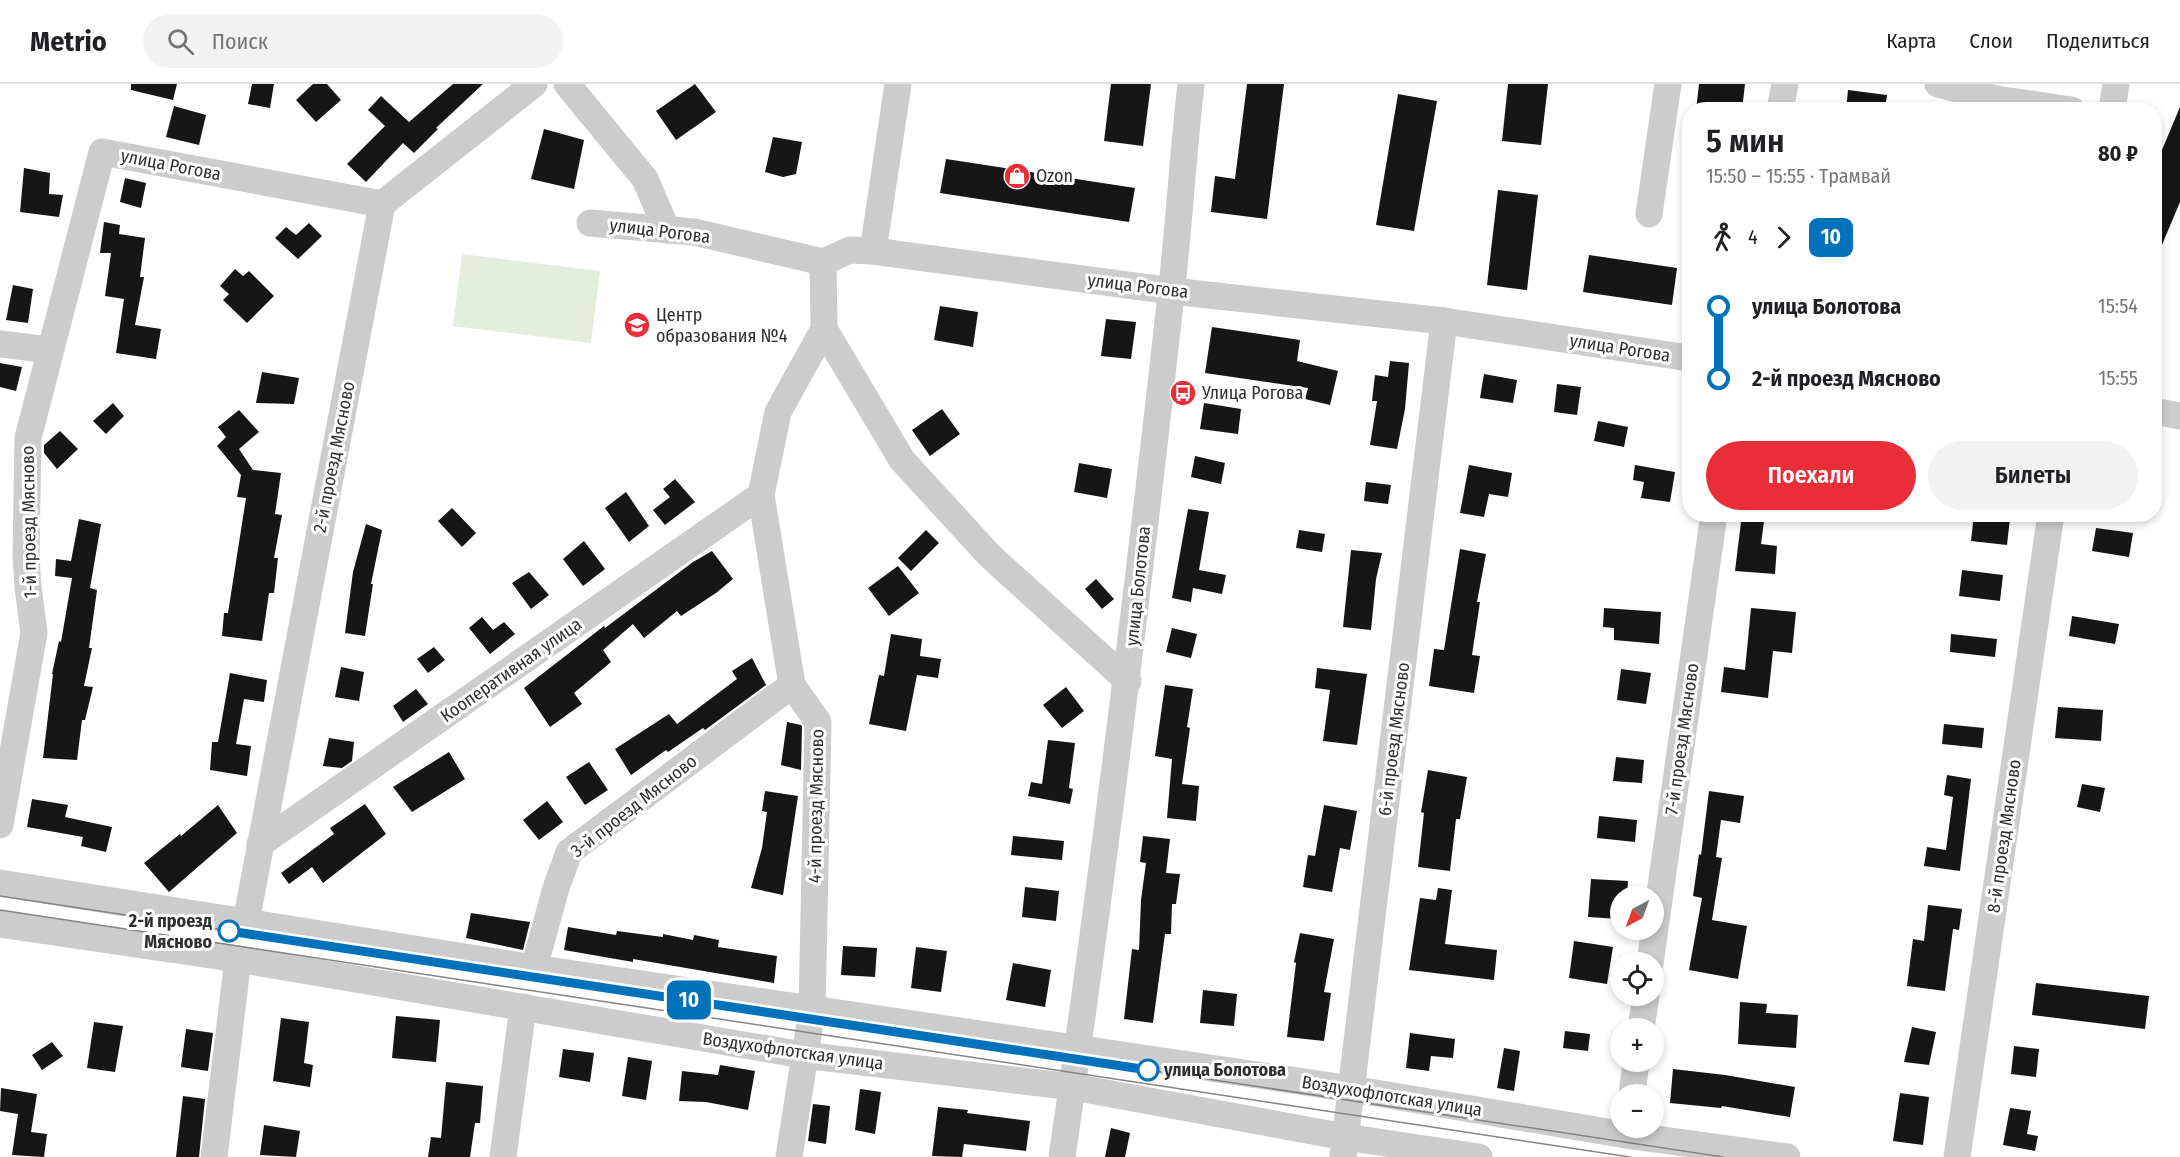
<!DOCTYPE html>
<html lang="ru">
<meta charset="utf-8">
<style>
:root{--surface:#fff;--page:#f2f2f2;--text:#202124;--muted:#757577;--line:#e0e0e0;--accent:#ea2e37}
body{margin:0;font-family:"Fira Sans Condensed",sans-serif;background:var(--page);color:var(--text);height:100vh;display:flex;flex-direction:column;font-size:22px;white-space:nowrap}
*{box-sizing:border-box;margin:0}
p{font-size:20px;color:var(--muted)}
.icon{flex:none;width:33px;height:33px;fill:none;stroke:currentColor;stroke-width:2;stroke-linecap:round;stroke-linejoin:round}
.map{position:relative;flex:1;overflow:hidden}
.details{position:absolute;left:1682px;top:18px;width:480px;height:420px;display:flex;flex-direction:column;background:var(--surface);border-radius:24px;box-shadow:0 3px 9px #0003}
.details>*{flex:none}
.badge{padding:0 12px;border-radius:9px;font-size:21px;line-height:39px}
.needle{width:39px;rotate:221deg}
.tools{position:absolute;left:1610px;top:802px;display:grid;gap:12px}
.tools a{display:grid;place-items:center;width:54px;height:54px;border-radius:50%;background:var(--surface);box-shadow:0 3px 9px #0003;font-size:30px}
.map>.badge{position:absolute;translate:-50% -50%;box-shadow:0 0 0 3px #fff}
.legs{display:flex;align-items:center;gap:9px;height:66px;padding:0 24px;font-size:20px}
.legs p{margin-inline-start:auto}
.headline{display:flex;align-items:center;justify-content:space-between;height:102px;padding:0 24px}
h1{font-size:33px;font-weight:600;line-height:45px}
.cta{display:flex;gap:12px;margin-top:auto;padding:12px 24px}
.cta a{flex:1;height:69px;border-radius:36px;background:var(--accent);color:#fff;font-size:24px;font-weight:600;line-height:69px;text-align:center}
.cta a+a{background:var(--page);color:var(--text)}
ul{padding:0 24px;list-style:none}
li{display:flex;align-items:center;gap:21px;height:72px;font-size:22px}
li i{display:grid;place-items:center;width:9px;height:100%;margin:0 8px;background:currentColor}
li i::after{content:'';width:15px;height:15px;margin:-8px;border:4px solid;border-radius:50%;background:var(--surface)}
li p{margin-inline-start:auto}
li:first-child i{background:linear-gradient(#0000 50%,currentColor 0)}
li:last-child i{background:linear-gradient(currentColor 50%,#0000 0)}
header{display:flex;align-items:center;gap:36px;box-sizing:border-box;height:84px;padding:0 30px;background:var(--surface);border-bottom:2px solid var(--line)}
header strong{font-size:28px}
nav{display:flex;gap:33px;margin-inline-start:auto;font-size:21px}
.search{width:420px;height:54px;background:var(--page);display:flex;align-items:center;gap:15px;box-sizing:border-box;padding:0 21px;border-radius:33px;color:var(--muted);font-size:22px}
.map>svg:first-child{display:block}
</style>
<header>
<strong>Metrio</strong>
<div class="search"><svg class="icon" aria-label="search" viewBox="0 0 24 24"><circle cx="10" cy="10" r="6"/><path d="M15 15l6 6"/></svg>Поиск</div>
<nav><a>Карта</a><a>Слои</a><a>Поделиться</a></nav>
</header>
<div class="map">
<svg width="2180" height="1073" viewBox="0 0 2180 1073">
<rect width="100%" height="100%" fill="#fff"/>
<polygon fill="#e5eddd" points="462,170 600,187 591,259 453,242"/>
<g fill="#161616">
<polygon points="131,0 177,0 173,16 131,6"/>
<polygon points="252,0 274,0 270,24 248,20"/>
<polygon points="313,0 327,0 341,16 316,38 296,16"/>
<polygon points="453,0 483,0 436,44 438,45 414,69 403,59 366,98 347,80 385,42 368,26 381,12 409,38"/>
<polygon points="695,0 716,28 676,56 656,27"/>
<polygon points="1111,0 1151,0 1143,62 1104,57"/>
<polygon points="1247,0 1284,0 1267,135 1211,128 1215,92 1235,95"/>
<polygon points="1508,0 1548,0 1541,61 1502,57"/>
<polygon points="1699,0 1745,0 1742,26 1696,26"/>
<polygon points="1848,6 1887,11 1885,26 1846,26"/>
<polygon points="1398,10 1437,17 1414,147 1376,141"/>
<polygon points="174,22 206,31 199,61 166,53"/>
<polygon points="2180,23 2180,118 2154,180 2154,85"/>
<polygon points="544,45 584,56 574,105 531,95"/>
<polygon points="773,53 802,58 796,90 783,93 765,88"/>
<polygon points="946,75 1135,104 1129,138 940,109"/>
<polygon points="24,84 50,89 49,110 63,111 59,133 20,128"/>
<polygon points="125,94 146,99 141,124 120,118"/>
<polygon points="1498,106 1538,111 1527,206 1487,201"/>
<polygon points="104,138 120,141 119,150 145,154 140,193 144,193 135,241 161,245 156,275 116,269 124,215 105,212 111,169 100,169"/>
<polygon points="309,139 322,152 298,175 275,154 286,143 296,151"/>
<polygon points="1589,171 1677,184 1672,221 1583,208"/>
<polygon points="235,185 243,192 249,187 274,212 247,239 223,216 229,210 220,202"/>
<polygon points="13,201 33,205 28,239 6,236"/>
<polygon points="940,222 978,228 973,263 934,256"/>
<polygon points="1106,235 1136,238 1131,275 1101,272"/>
<polygon points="1212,243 1300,256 1297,277 1338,287 1330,321 1305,315 1308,304 1205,289"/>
<polygon points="1390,277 1409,279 1405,325 1397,365 1370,361 1377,317 1372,317 1375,291 1388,293"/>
<polygon points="0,279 22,283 16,307 0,303"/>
<polygon points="262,288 299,294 294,320 256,319"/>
<polygon points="1484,290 1517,296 1513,319 1480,314"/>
<polygon points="1557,300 1581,303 1577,331 1554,328"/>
<polygon points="113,319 124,332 106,350 93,337"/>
<polygon points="1204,319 1241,325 1238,350 1200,345"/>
<polygon points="942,325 960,350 930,372 912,346"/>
<polygon points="239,326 259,348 239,365 253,386 281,389 275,430 282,431 274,474 278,474 274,509 269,509 262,557 222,552 224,529 228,529 246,414 237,413 241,391 217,362 226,353 218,343"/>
<polygon points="1598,337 1628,343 1624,363 1594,357"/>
<polygon points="60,347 78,365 57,385 44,369 44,361"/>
<polygon points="1195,372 1225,379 1221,400 1191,393"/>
<polygon points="1079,379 1112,385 1107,414 1074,408"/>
<polygon points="1469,381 1512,389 1508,413 1489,410 1484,433 1460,429"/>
<polygon points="1635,381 1675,388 1670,418 1641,414 1644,398 1633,396"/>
<polygon points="675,395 695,418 665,441 653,426 670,413 663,405"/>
<polygon points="1366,398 1391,401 1388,420 1364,417"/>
<polygon points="626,408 649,442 629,458 605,424"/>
<polygon points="452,424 476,449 462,463 438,437"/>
<polygon points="1188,425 1209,428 1199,486 1226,491 1222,510 1193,504 1191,518 1172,514"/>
<polygon points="1742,430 1765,430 1761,460 1777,462 1775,490 1735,487"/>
<polygon points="1974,430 2010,434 2007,461 1971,457"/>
<polygon points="79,435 101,440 90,504 97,506 89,564 92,564 84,602 93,603 85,636 82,636 77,676 43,674 53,590 52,590 59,557 61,558 72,494 55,492 56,475 71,477"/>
<polygon points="366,440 382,446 371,500 373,500 365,552 345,549 353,488"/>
<polygon points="2096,444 2133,449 2129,473 2092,467"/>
<polygon points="926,446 939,459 911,487 898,474"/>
<polygon points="1299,446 1325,450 1322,468 1296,464"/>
<polygon points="584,457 605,485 583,502 563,475"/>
<polygon points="1460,465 1486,470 1477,518 1480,518 1472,571 1480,572 1474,609 1429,602 1434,565 1444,566"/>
<polygon points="1351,466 1382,469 1376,495 1371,546 1343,543"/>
<polygon points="712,467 733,495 716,509 681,532 677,527 644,554 633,540 603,566 611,578 574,609 582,620 550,643 524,604 604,542 605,544 693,478"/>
<polygon points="898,482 919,509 889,532 868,504"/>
<polygon points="1962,486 2003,491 2000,517 1959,512"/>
<polygon points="529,488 549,511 531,525 512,499"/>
<polygon points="1096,495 1114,515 1102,525 1085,505"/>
<polygon points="1604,524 1661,528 1659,560 1614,556 1614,544 1603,543"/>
<polygon points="1751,524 1796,528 1792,569 1773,567 1768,614 1721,608 1724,583 1745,586"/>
<polygon points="2072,532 2119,540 2115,560 2069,552"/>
<polygon points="482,533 493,546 504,538 515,550 490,570 469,544"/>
<polygon points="1172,544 1197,550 1191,574 1166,568"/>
<polygon points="891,550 922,555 920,572 941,575 938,594 917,591 906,647 869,640 879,591 884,592"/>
<polygon points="1951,550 1997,555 1995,573 1950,568"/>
<polygon points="434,563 445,576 428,589 417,575"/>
<polygon points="752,574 766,601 705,646 703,644 668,668 666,666 631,691 615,665 669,630 677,640 737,595 732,587"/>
<polygon points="341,583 364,588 359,617 335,613"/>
<polygon points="1317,584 1367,590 1357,661 1323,657 1330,606 1315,604"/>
<polygon points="1621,585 1651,589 1646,620 1617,616"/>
<polygon points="230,589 267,596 264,618 244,615 236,660 251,662 247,692 210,686 212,658 218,658"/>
<polygon points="1165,601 1193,605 1187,643 1190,644 1182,700 1199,702 1196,737 1167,734 1172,675 1155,672"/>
<polygon points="1066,603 1084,627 1062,644 1043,621"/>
<polygon points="416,605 428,620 403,638 393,622"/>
<polygon points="2058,623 2103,626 2101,657 2055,654"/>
<polygon points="787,638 801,641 802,643 801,686 781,681"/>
<polygon points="1944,640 1984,644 1982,664 1942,660"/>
<polygon points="329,654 354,658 352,677 342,684 323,682"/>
<polygon points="1048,656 1075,659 1069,704 1073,705 1070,720 1028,712 1031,698 1042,700"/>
<polygon points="449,668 465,695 412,728 393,703"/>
<polygon points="1616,673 1644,676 1642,699 1613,697"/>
<polygon points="589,678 608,706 585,721 566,693"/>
<polygon points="1428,686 1467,693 1460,735 1456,735 1450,787 1418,783 1424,729 1421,728"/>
<polygon points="1947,691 1971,695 1960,787 1924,782 1927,763 1946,766 1953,713 1944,711"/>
<polygon points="2082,700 2105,704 2100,728 2077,723"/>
<polygon points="765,707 798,712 783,811 751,804 762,764 767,728 762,727"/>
<polygon points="1709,707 1744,712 1740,739 1721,736 1716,773 1722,774 1712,836 1747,842 1738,895 1689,886 1702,814 1693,812 1699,770 1701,771"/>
<polygon points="32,715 68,721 65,733 112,743 106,768 81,762 83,753 27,743"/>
<polygon points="547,717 563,738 539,756 523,736"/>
<polygon points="365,720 386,750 323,799 312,783 289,800 281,789 334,750 330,744"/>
<polygon points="218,721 237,749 169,808 144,779 180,750 181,752"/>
<polygon points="1324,721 1357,727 1350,766 1340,764 1332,808 1303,803 1308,771 1315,772"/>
<polygon points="1599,732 1637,736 1635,758 1597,754"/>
<polygon points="1013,752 1064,757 1062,776 1011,771"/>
<polygon points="1143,752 1170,755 1166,789 1180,790 1176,820 1172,820 1171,850 1165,850 1153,939 1124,935 1132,865 1139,866 1141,816 1146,779 1140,778"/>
<polygon points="1591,795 1628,797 1627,813 1620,813 1620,835 1588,833"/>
<polygon points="1025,803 1059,807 1056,837 1022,833"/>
<polygon points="1438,804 1452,806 1445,860 1497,866 1494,896 1409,886 1420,814 1436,816"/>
<polygon points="1928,821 1962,825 1959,846 1953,845 1945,907 1907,902 1913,855 1924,857"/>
<polygon points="471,829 530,838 523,866 466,854"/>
<polygon points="568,843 616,851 617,847 663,853 663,850 693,856 694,851 719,856 718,863 777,872 774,899 633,875 633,878 564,866"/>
<polygon points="1300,849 1334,855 1324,908 1331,909 1324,957 1287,953 1296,879 1294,878"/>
<polygon points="1574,857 1613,863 1607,900 1569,894"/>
<polygon points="843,862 877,864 875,893 841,891"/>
<polygon points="916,863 947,867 941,908 911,904"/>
<polygon points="1013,879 1051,886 1045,923 1006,916"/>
<polygon points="2036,899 2149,912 2145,945 2032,931"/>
<polygon points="1203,906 1237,910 1234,942 1200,939"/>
<polygon points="1740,918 1767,920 1766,929 1798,931 1796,964 1738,960"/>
<polygon points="396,932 440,936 436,978 392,974"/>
<polygon points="281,934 309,938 304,979 313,981 310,1003 273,997"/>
<polygon points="94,938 123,942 115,988 87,984"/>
<polygon points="1912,943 1936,948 1929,981 1904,978"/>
<polygon points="186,945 213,949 208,987 181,983"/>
<polygon points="1565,947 1590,950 1588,967 1563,964"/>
<polygon points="1410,949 1455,955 1453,974 1431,972 1429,987 1406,984"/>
<polygon points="52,958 63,972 42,986 32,971"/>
<polygon points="2014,962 2039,965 2036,993 2011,990"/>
<polygon points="1504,964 1520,967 1514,1007 1497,1004"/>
<polygon points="563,965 594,969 590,998 559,993"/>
<polygon points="628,973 652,977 646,1016 622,1012"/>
<polygon points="720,981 755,987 748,1026 706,1018 679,1017 682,987 718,991"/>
<polygon points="1673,985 1725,991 1795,1003 1790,1033 1722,1022 1721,1024 1670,1019"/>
<polygon points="446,998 483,1002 480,1039 475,1039 470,1073 428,1073 431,1053 441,1054"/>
<polygon points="1,1004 37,1010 31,1048 47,1050 44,1073 12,1071 18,1030 0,1027"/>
<polygon points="860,1005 881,1008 875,1050 855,1046"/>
<polygon points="1900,1009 1929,1013 1923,1061 1893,1057"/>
<polygon points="183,1012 205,1015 199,1073 176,1073"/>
<polygon points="813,1020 830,1022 826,1060 808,1057"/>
<polygon points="938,1023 968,1026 967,1029 1030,1037 1026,1067 964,1060 962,1073 932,1072"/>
<polygon points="2010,1024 2031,1027 2027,1050 2038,1052 2035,1067 2003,1061"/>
<polygon points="264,1041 300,1047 296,1073 260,1071"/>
<polygon points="1111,1044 1130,1049 1125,1073 1105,1073"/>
</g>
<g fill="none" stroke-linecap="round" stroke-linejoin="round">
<g stroke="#ccc" stroke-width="27">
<polyline points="567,0 645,95 667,146"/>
<polyline points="1938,0 1996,15"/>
<polyline points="1780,26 1785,0"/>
<polyline points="1995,26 1996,15 2072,26"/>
<polyline points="2112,26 2116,0"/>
<polyline points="382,120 534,0"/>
<polyline points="1649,130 1668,0"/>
<polyline points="590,139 694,148 823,178 850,166 873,167 1172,207 1444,237 1689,274"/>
<polyline points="873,167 898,0"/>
<polyline points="824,245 902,376 990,472 1128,597"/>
<polyline points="0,260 50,266"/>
<polyline points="2154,327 2180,332"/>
<polyline points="0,741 34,549 28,503 26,472 28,354 102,68 382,120"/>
<polyline points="260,760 761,411"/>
<polyline points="0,799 534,884 1352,1005 1626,1051 1787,1073"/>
<polyline points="246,838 382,120"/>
<polyline points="0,840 238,875 803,971 1073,1003 1345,1053 1479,1073"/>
<polyline points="1650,879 1714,430"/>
<polyline points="534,884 556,804 569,768 792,601"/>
<polyline points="1641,945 1646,912"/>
<polyline points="1632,1011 1636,978"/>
<polyline points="214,1073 238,875"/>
<polyline points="503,1073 523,923"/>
<polyline points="789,1073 812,926 818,638 792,601 761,411 778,328 824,245 823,178"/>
<path d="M1062,1073C1104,786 1139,499 1171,211C1179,141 1183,70 1191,0"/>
<polyline points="1343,1073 1444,237"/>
<polyline points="1957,1073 2051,430"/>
</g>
<g stroke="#848484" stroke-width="1.5">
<polyline points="0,812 1723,1073"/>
<polyline points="0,826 1630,1073"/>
</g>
</g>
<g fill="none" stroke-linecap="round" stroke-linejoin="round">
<g stroke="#fff" stroke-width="14">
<polyline id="line-1" points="229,847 1148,986"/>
</g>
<use href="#line-1" stroke="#0072bc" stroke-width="9"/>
</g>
<defs>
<g id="shop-disc" transform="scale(1.35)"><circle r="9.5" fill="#ea2e37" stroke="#fff"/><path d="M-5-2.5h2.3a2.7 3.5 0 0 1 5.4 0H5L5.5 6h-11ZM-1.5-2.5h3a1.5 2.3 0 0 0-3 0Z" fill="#fff"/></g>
<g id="school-disc" transform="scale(1.35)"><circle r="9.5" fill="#ea2e37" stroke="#fff"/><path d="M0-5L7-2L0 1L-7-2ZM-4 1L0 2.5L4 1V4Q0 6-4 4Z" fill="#fff"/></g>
<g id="bus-disc" transform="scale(1.35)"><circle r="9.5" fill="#ea2e37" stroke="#fff"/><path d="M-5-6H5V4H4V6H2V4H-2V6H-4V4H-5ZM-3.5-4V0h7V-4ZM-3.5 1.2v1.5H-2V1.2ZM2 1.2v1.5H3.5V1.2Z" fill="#fff"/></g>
</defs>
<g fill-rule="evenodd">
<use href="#shop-disc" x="1017" y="92"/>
<use href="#school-disc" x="637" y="241"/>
<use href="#bus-disc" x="1183" y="309"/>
</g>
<g fill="#fff" stroke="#0072bc" stroke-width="3">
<circle cx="229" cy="847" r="10"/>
<circle cx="1148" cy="986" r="10"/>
</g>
<g text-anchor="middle" stroke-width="6" stroke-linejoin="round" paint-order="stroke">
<g font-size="18" fill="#2f2f2f" stroke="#fff">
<text transform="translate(171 81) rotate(11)" y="6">улица Рогова</text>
<text transform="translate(660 147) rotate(7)" y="6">улица Рогова</text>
<text transform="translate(1138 202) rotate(7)" y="6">улица Рогова</text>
<text transform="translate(1620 264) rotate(9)" y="6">улица Рогова</text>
<text transform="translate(334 373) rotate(-79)" y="6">2-й проезд Мясново</text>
<text transform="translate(29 438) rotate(-91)" y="6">1-й проезд Мясново</text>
<text transform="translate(1138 502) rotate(-84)" y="6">улица Болотова</text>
<text transform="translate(511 586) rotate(-35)" y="6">Кооперативная улица</text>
<text transform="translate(1394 655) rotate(-83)" y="6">6-й проезд Мясново</text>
<text transform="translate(1682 655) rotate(-82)" y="6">7-й проезд Мясново</text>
<text transform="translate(634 722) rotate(-38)" y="6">3-й проезд Мясново</text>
<text transform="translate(816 722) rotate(-89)" y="6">4-й проезд Мясново</text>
<text transform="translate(2004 752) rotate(-82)" y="6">8-й проезд Мясново</text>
<text transform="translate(793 967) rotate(8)" y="6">Воздухофлотская улица</text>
<text transform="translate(1392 1012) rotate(9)" y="6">Воздухофлотская улица</text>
</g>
<g font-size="18" fill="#2f2f2f" stroke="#fff" text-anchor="start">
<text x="1036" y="98">Ozon</text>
<text x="656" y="237">Центр<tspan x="656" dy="21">образования №4</tspan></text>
<text x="1202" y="315">Улица Рогова</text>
</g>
<g font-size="18" font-weight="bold" fill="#2f2f2f" stroke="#fff" text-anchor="end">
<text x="212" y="843">2-й проезд<tspan x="212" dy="21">Мясново</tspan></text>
<text x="1164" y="992" text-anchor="start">улица Болотова</text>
</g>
</g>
</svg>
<div class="tools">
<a><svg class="needle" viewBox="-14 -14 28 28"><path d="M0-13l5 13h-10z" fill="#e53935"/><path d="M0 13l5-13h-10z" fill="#757577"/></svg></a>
<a><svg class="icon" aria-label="locate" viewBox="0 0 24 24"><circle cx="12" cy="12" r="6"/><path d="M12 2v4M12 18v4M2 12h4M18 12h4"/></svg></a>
<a>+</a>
<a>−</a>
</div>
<b class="badge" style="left:689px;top:916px;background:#0072bc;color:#fff">10</b>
<section class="details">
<div class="headline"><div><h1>5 мин</h1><p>15:50 – 15:55 · Трамвай</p></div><b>80 ₽</b></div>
<div class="legs"><svg class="icon" aria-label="walk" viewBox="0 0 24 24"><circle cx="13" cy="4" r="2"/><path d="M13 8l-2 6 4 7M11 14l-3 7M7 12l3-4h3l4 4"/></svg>4<svg class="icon" aria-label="forward" viewBox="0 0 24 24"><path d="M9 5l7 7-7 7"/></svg><b class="badge" style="background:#0072bc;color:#fff">10</b></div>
<ul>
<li><i style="color:#0072bc"></i><b>улица Болотова</b><p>15:54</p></li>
<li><i style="color:#0072bc"></i><b>2-й проезд Мясново</b><p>15:55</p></li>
</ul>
<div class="cta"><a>Поехали</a><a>Билеты</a></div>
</section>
</div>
